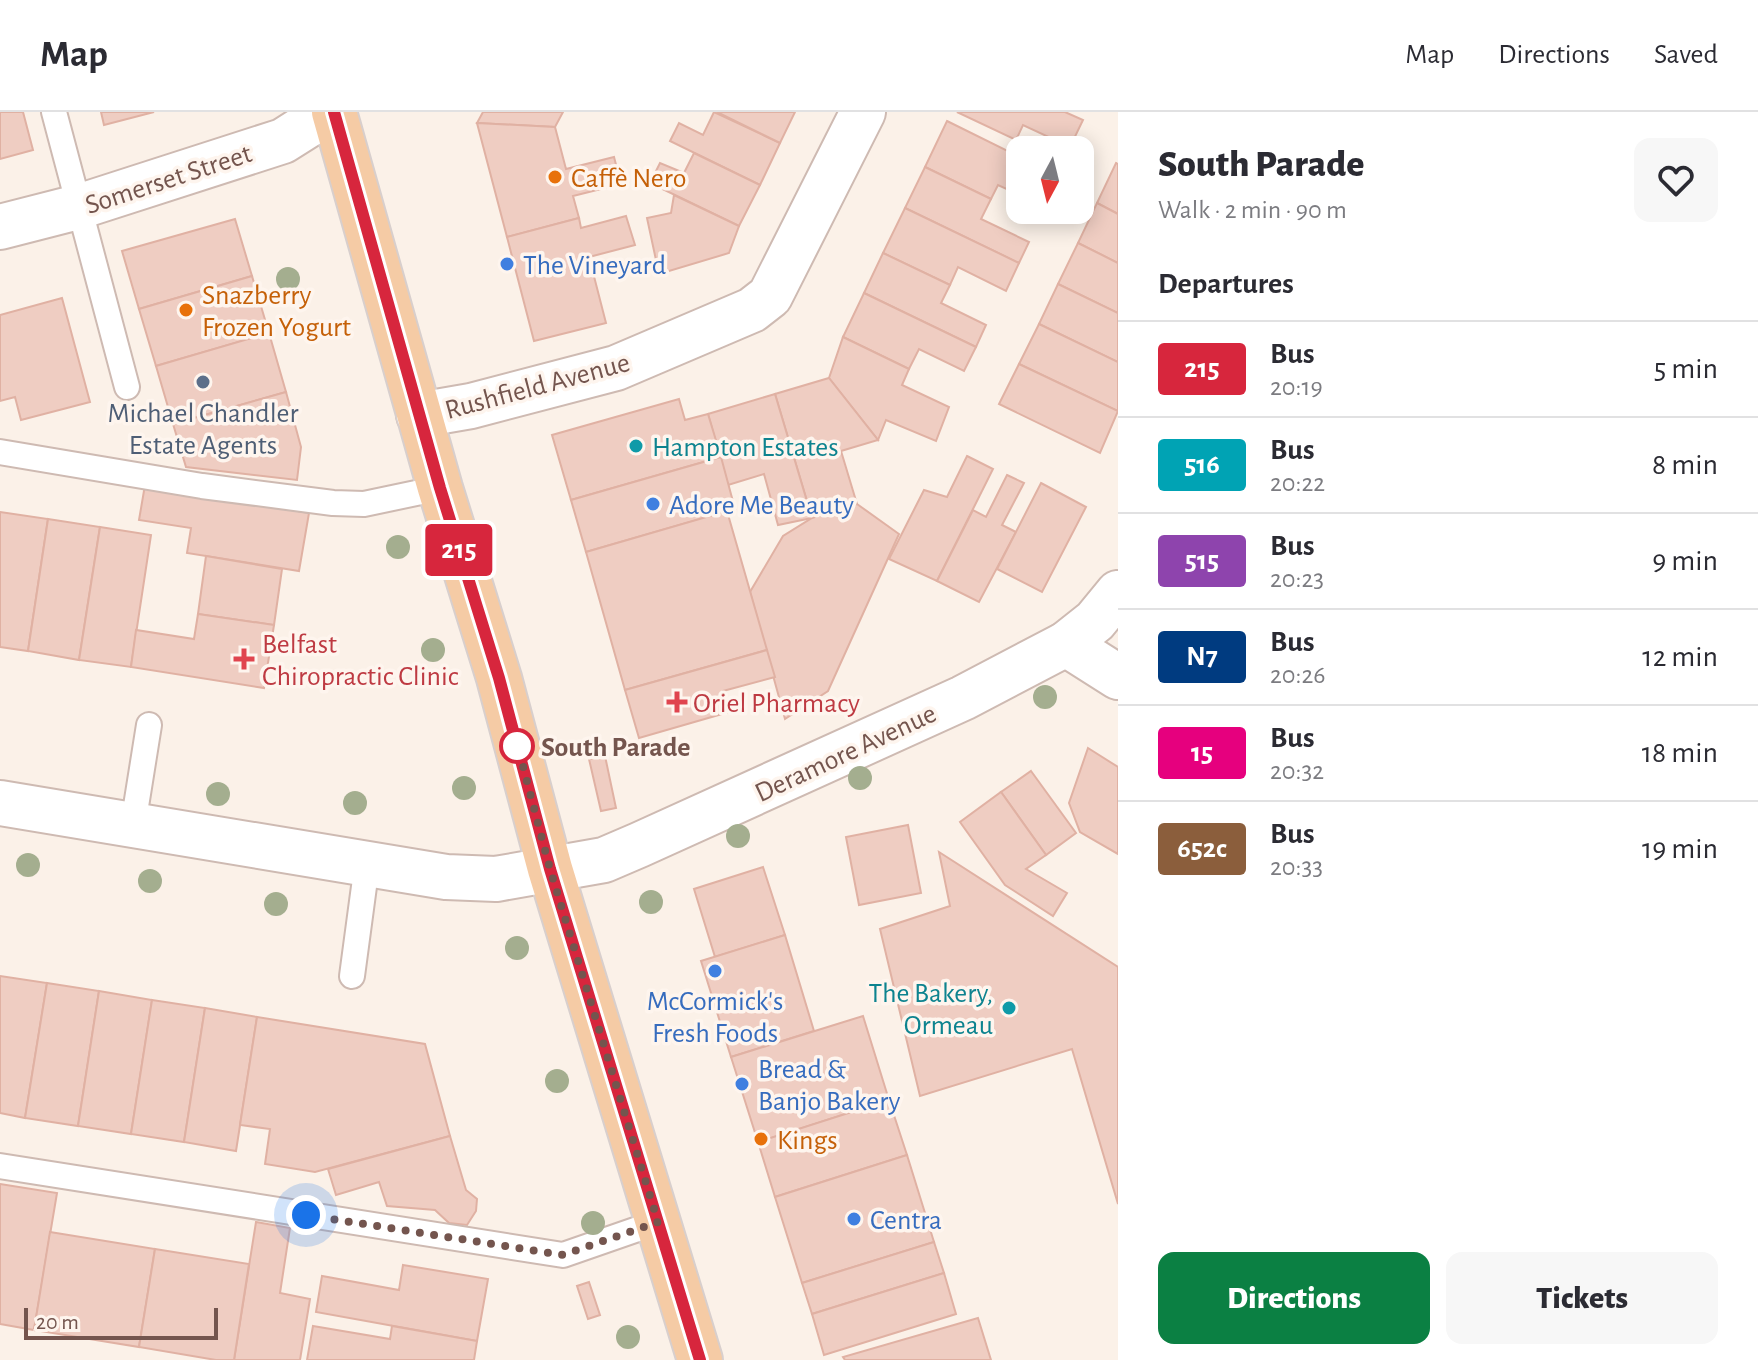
<!DOCTYPE html>
<meta charset="utf-8">
<style>
:root{--surface:#fff;--page:#f7f7f7;--text:#2b2b33;--muted:#7c7c81;--line:#e1e1e2;--accent:#0b8043}
body{margin:0;font-family:"Alegreya Sans",sans-serif;background:var(--page);color:var(--text);height:100vh;display:flex;flex-direction:column;font-size:30px;white-space:nowrap}
*{box-sizing:border-box;margin:0}
p{font-size:26px;color:var(--muted)}
.icon{flex:none;width:44px;height:44px;fill:none;stroke:currentColor;stroke-width:2;stroke-linecap:round;stroke-linejoin:round}
.map{position:relative;flex:1;overflow:hidden}
.details{display:flex;flex-direction:column;background:var(--surface);width:640px}
.details>*{flex:none}
.badge{padding:0 16px;border-radius:6px;font-size:28px;line-height:52px}
.needle{width:52px;rotate:187deg}
.fabs{position:absolute;left:1006px;top:24px;display:grid;gap:16px}
.fabs a{display:grid;place-items:center;width:88px;height:88px;border-radius:16px;background:var(--surface);box-shadow:0 4px 20px #0003;font-size:40px}
.scale{position:absolute;left:24px;bottom:20px;width:194px;box-sizing:border-box;padding-left:8px;border:4px solid #74554e;border-top:0;font-size:22px;line-height:28px;white-space:nowrap;color:#74554e;-webkit-text-stroke:6px #fef5ee;paint-order:stroke}
.you{position:absolute;width:40px;height:40px;margin:-20px;border:6px solid #fff;border-radius:50%;background:#1a73e8;box-shadow:0 0 0 12px #1a73e833}
.map>.badge{position:absolute;translate:-50% -50%;box-shadow:0 0 0 4px #fff}
h2{padding:0 40px;font-size:30px;line-height:72px}
.round{display:grid;place-items:center;flex:none;width:84px;height:84px;border-radius:16px;background:var(--page)}
.headline{display:flex;align-items:center;justify-content:space-between;height:136px;padding:0 40px}
h1{font-size:38px;font-weight:800;line-height:60px}
.cta{display:flex;gap:16px;margin-top:auto;padding:16px 40px}
.cta a{flex:1;height:92px;border-radius:16px;background:var(--accent);color:#fff;font-size:32px;font-weight:800;line-height:92px;text-align:center}
.cta a+a{background:var(--page);color:var(--text)}
ul{padding:0;list-style:none}
li{display:flex;align-items:center;gap:24px;height:96px;padding:0 40px;border-top:2px solid var(--line)}
li div{flex:1}
li b{display:block;font-size:30px}
li em{font-style:normal}
li .badge{min-width:88px;font-weight:700;text-align:center}
header{display:flex;align-items:center;gap:48px;box-sizing:border-box;height:112px;padding:0 40px;background:var(--surface);border-bottom:2px solid var(--line)}
header strong{font-size:38px}
nav{display:flex;gap:44px;margin-inline-start:auto;font-size:28px}
main{display:flex;flex:1;min-height:0}
.map>svg:first-child{display:block}
</style>
<header>
<strong>Map</strong>
<nav><a>Map</a><a>Directions</a><a>Saved</a></nav>
</header>
<main>
<div class="map">
<svg width="1118" height="1248" viewBox="0 0 1118 1248">
<rect width="100%" height="100%" fill="#fbf1e8"/>
<g fill="#efcdc2" stroke="#e0b1a3" stroke-width="2">
<polygon points="0,0 23,0 33,38 0,47"/>
<polygon points="101,0 154,0 104,13"/>
<polygon points="483,0 563,0 555,15 477,11"/>
<polygon points="714,0 780,31 760,73 670,29 679,11 703,23"/>
<polygon points="717,0 795,0 780,31"/>
<polygon points="957,0 1065,0 1083,8 1070,35 1023,13 1016,28"/>
<polygon points="947,9 1020,45 1020,83 998,73 991,87 925,55"/>
<polygon points="477,11 555,15 566,57 614,45 621,72 573,84 579,106 507,125"/>
<polygon points="694,41 760,73 739,114 650,71 660,51 684,61"/>
<polygon points="1116,51 1118,52 1118,102 1097,91"/>
<polygon points="925,55 991,87 981,107 1029,130 1019,151 905,96"/>
<polygon points="674,83 739,114 729,141 659,162 647,106 671,101"/>
<polygon points="1097,91 1118,102 1118,151 1078,131"/>
<polygon points="905,96 1019,151 1006,179 958,155 950,173 883,141"/>
<polygon points="626,104 635,133 589,145 606,211 534,229 507,125 579,106 581,116"/>
<polygon points="235,107 252,164 139,197 122,139"/>
<polygon points="1078,131 1118,151 1118,201 1058,172"/>
<polygon points="883,141 950,173 941,191 986,213 976,235 864,181"/>
<polygon points="252,164 269,221 156,254 139,197"/>
<polygon points="1058,172 1118,201 1118,250 1039,212"/>
<polygon points="864,181 976,235 964,259 919,237 909,257 843,225"/>
<polygon points="62,186 90,290 21,308 15,285 0,289 0,203"/>
<polygon points="1039,212 1118,250 1118,299 1019,252"/>
<polygon points="269,221 286,280 173,312 156,254"/>
<polygon points="843,225 909,257 902,273 949,295 936,329 886,308 878,328 829,266"/>
<polygon points="1019,252 1118,299 1100,341 999,292"/>
<polygon points="829,266 878,328 841,339 857,392 812,406 775,282"/>
<polygon points="286,280 301,335 297,368 186,355 173,312"/>
<polygon points="775,282 812,406 778,413 764,362 728,373 708,302"/>
<polygon points="679,287 685,308 708,302 721,345 571,388 552,323"/>
<polygon points="967,344 993,357 937,469 889,447 924,378 947,385"/>
<polygon points="721,345 735,397 586,440 571,388"/>
<polygon points="1007,363 1024,371 1002,413 1016,420 979,490 937,469 973,398 986,405"/>
<polygon points="1041,371 1086,395 1042,480 997,457"/>
<polygon points="145,373 309,401 299,459 187,441 191,416 139,408"/>
<polygon points="857,392 899,422 828,579 785,607 750,480 783,424 812,406"/>
<polygon points="727,399 767,538 625,578 586,440"/>
<polygon points="0,400 48,407 28,539 0,535"/>
<polygon points="48,407 100,415 79,548 28,539"/>
<polygon points="100,415 151,423 131,555 79,548"/>
<polygon points="206,444 282,457 274,513 198,502"/>
<polygon points="198,502 274,513 264,576 131,555 136,518 194,527"/>
<polygon points="767,538 775,565 723,579 729,600 639,626 625,578"/>
<polygon points="1088,636 1118,655 1118,742 1080,720 1069,691"/>
<polygon points="605,644 616,696 601,699 589,647"/>
<polygon points="1031,659 1076,721 1046,743 1001,680"/>
<polygon points="1001,680 1046,743 1026,757 1067,781 1053,804 1005,773 960,710"/>
<polygon points="908,713 921,781 859,793 846,725"/>
<polygon points="939,740 1118,855 1118,1092 1072,937 920,984 880,817 950,794"/>
<polygon points="763,755 785,823 715,845 694,777"/>
<polygon points="785,823 814,919 731,945 701,849"/>
<polygon points="0,864 47,871 25,1006 0,1001"/>
<polygon points="47,871 99,879 78,1014 25,1006"/>
<polygon points="99,879 152,888 131,1022 78,1014"/>
<polygon points="152,888 205,896 184,1030 131,1022"/>
<polygon points="205,896 257,905 236,1039 184,1030"/>
<polygon points="863,904 889,988 758,1030 731,945"/>
<polygon points="257,905 425,932 450,1024 315,1060 265,1052 270,1017 240,1013"/>
<polygon points="889,988 907,1043 775,1085 758,1030"/>
<polygon points="450,1024 466,1078 477,1087 476,1099 467,1113 449,1111 435,1098 387,1094 379,1070 336,1083 328,1057"/>
<polygon points="907,1043 934,1130 802,1171 775,1085"/>
<polygon points="0,1072 57,1081 34,1218 0,1212"/>
<polygon points="256,1110 290,1116 280,1181 310,1187 300,1248 234,1248"/>
<polygon points="50,1120 155,1137 139,1235 34,1218"/>
<polygon points="934,1130 944,1161 812,1202 802,1171"/>
<polygon points="155,1137 249,1152 234,1248 216,1248 139,1235"/>
<polygon points="403,1153 488,1167 477,1229 316,1200 322,1164 399,1178"/>
<polygon points="944,1161 956,1202 824,1243 812,1202"/>
<polygon points="589,1170 600,1203 588,1207 577,1174"/>
<polygon points="978,1206 991,1248 845,1248 843,1245"/>
<polygon points="313,1214 390,1227 392,1214 477,1229 474,1248 307,1248"/>
</g>
<g fill="none" stroke-linecap="round" stroke-linejoin="round">
<g stroke="#cebab2" stroke-width="28">
<g id="service">
<polyline points="54,0 127,275"/>
<polyline points="0,340 202,374 333,391 364,392 440,376"/>
<polyline points="133,713 149,613"/>
<polyline points="352,864 367,752"/>
<polyline points="0,1054 563,1143 658,1110"/>
</g>
</g>
<g stroke="#cebab2" stroke-width="48">
<g id="minor">
<polyline points="0,115 78,95 283,29 329,0"/>
<polyline points="419,303 471,294 616,256 752,198 770,184 863,0"/>
<polyline points="1066,532 1118,565"/>
<polyline points="0,691 446,765 496,767 604,748 639,733 963,586 1066,532 1095,509 1118,481"/>
</g>
</g>
<g stroke="#d8cfcd" stroke-width="48">
<polyline id="primary" points="334,0 440,376 499,566 550,757 700,1248"/>
</g>
<use href="#service" stroke="#fff" stroke-width="24"/>
<use href="#minor" stroke="#fff" stroke-width="44"/>
<use href="#primary" stroke="#f5cba5" stroke-width="44"/>
</g>
<g fill="#a4ae8f">
<circle cx="288" cy="167" r="12"/>
<circle cx="398" cy="435" r="12"/>
<circle cx="433" cy="538" r="12"/>
<circle cx="1045" cy="585" r="12"/>
<circle cx="860" cy="666" r="12"/>
<circle cx="464" cy="676" r="12"/>
<circle cx="218" cy="682" r="12"/>
<circle cx="355" cy="691" r="12"/>
<circle cx="738" cy="724" r="12"/>
<circle cx="28" cy="753" r="12"/>
<circle cx="150" cy="769" r="12"/>
<circle cx="651" cy="790" r="12"/>
<circle cx="276" cy="792" r="12"/>
<circle cx="517" cy="836" r="12"/>
<circle cx="557" cy="969" r="12"/>
<circle cx="593" cy="1111" r="12"/>
<circle cx="628" cy="1225" r="12"/>
</g>
<g fill="none" stroke-linecap="round" stroke-linejoin="round">
<g stroke="#fff" stroke-width="18">
<polyline id="line" points="334,0 440,376 499,566 550,757 700,1248"/>
</g>
<use href="#line" stroke="#d7263d" stroke-width="12"/>
<polyline stroke="#74554e" stroke-width="8" stroke-dasharray="0 14.4" points="306,1103 563,1143 658,1110 550,757 514,620 517,634"/>
</g>
<g fill="#e8710a" stroke="#fef5ee" stroke-width="3">
<circle cx="555" cy="65" r="8"/>
<circle cx="186" cy="198" r="8"/>
<circle cx="761" cy="1027" r="8"/>
</g>
<g fill="#3f7fe0" stroke="#fef5ee" stroke-width="3">
<circle cx="507" cy="152" r="8"/>
<circle cx="653" cy="392" r="8"/>
<circle cx="715" cy="859" r="8"/>
<circle cx="742" cy="972" r="8"/>
<circle cx="854" cy="1107" r="8"/>
</g>
<circle fill="#5c6f8a" stroke="#fef5ee" stroke-width="3" cx="203" cy="270" r="8"/>
<g fill="#0f9aa8" stroke="#fef5ee" stroke-width="3">
<circle cx="636" cy="334" r="8"/>
<circle cx="1009" cy="896" r="8"/>
</g>
<g fill="#e0444e" stroke="#fef5ee" stroke-width="3">
<path d="M240 535h8v8h8v8h-8v8h-8v-8h-8v-8h8z"/>
<path d="M673 578h8v8h8v8h-8v8h-8v-8h-8v-8h8z"/>
</g>
<circle fill="#fff" stroke="#d7263d" stroke-width="4" cx="517" cy="634" r="16"/>
<g text-anchor="middle" stroke-width="7" stroke-linejoin="round" paint-order="stroke">
<g font-size="28" fill="#c56008" stroke="#fef5ee" text-anchor="start">
<text x="571" y="75">Caffè Nero</text>
<text x="202" y="192">Snazberry<tspan x="202" dy="32">Frozen Yogurt</tspan></text>
<text x="777" y="1037">Kings</text>
</g>
<g font-size="28" fill="#74554e" stroke="#fef5ee">
<text transform="translate(168 66) rotate(-18)" y="10">Somerset Street</text>
<text transform="translate(537 273) rotate(-15)" y="10">Rushfield Avenue</text>
<text transform="translate(845 640) rotate(-25)" y="10">Deramore Avenue</text>
</g>
<g font-size="28" fill="#366cbe" stroke="#fef5ee" text-anchor="start">
<text x="523" y="162">The Vineyard</text>
<text x="669" y="402">Adore Me Beauty</text>
<text x="715" y="898" text-anchor="middle">McCormick's<tspan x="715" dy="32">Fresh Foods</tspan></text>
<text x="758" y="966">Bread &amp;<tspan x="758" dy="32">Banjo Bakery</tspan></text>
<text x="870" y="1117">Centra</text>
</g>
<g font-size="28" fill="#4e5e75" stroke="#fef5ee">
<text x="203" y="310">Michael Chandler<tspan x="203" dy="32">Estate Agents</tspan></text>
</g>
<g font-size="28" fill="#0d838f" stroke="#fef5ee" text-anchor="start">
<text x="652" y="344">Hampton Estates</text>
<text x="993" y="890" text-anchor="end">The Bakery,<tspan x="993" dy="32">Ormeau</tspan></text>
</g>
<g font-size="28" fill="#be3a42" stroke="#fef5ee" text-anchor="start">
<text x="262" y="541">Belfast<tspan x="262" dy="32">Chiropractic Clinic</tspan></text>
<text x="693" y="600">Oriel Pharmacy</text>
</g>
<g font-size="28" font-weight="bold" fill="#74554e" stroke="#fef5ee" text-anchor="start">
<text x="541" y="644">South Parade</text>
</g>
</g>
</svg>
<div class="fabs">
<a><svg class="needle" viewBox="-14 -14 28 28"><path d="M0-13l5 13h-10z" fill="#e53935"/><path d="M0 13l5-13h-10z" fill="#7c7c81"/></svg></a>
</div>
<div class="scale">20 m</div>
<div class="you" style="left:306px;top:1103px"></div>
<b class="badge" style="left:459px;top:438px;background:#d7263d;color:#fff">215</b>
</div>
<section class="details">
<div class="headline"><div><h1>South Parade</h1><p>Walk · 2 min · 90 m</p></div><a class="round"><svg class="icon" aria-label="heart" viewBox="0 0 24 24"><path d="M12 20l-8-8c-3-5 5-10 8-4 3-6 11-1 8 4z"/></svg></a></div>
<h2>Departures</h2>
<ul>
<li><span class="badge" style="background:#d7263d;color:#fff">215</span><div><b>Bus</b><p>20:19</p></div><em>5 min</em></li>
<li><span class="badge" style="background:#00a3b4;color:#fff">516</span><div><b>Bus</b><p>20:22</p></div><em>8 min</em></li>
<li><span class="badge" style="background:#8e44ad;color:#fff">515</span><div><b>Bus</b><p>20:23</p></div><em>9 min</em></li>
<li><span class="badge" style="background:#003b80;color:#fff">N7</span><div><b>Bus</b><p>20:26</p></div><em>12 min</em></li>
<li><span class="badge" style="background:#e6007e;color:#fff">15</span><div><b>Bus</b><p>20:32</p></div><em>18 min</em></li>
<li><span class="badge" style="background:#8b5e3c;color:#fff">652c</span><div><b>Bus</b><p>20:33</p></div><em>19 min</em></li>
</ul>
<div class="cta"><a>Directions</a><a>Tickets</a></div>
</section>
</main>
